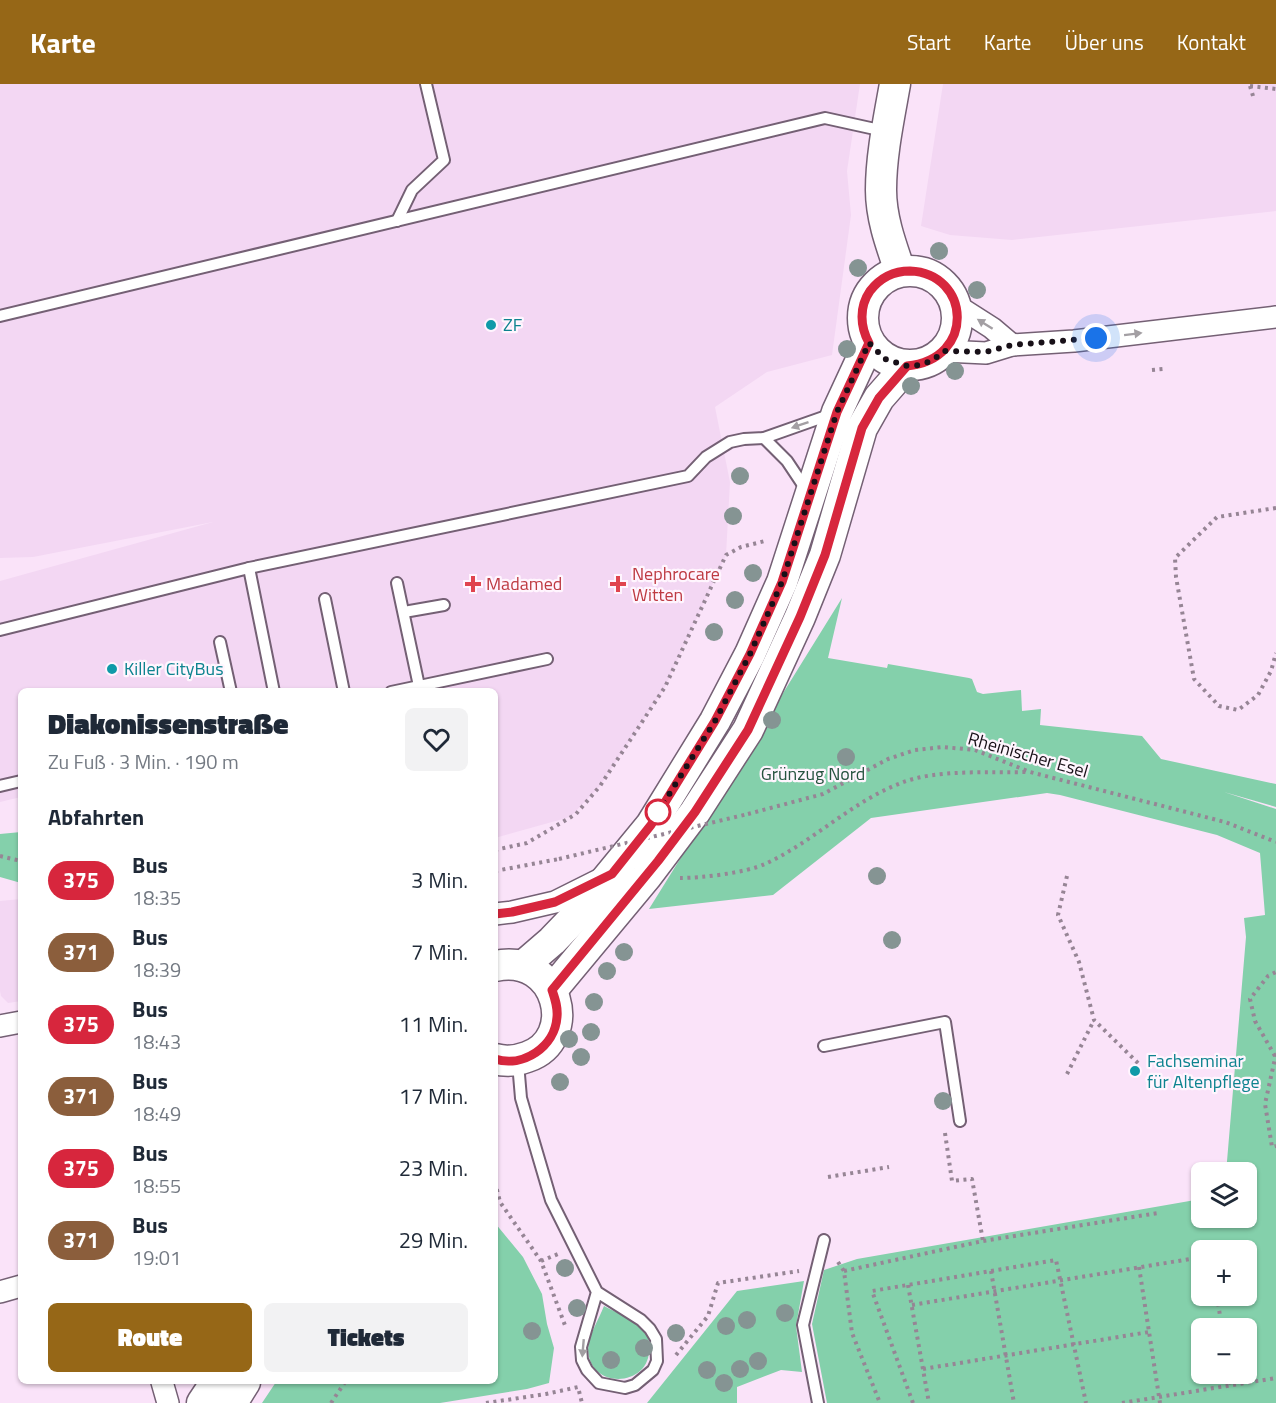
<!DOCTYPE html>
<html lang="de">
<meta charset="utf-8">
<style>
:root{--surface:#fff;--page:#f2f2f3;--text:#1f2937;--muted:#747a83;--accent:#966717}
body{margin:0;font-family:"Titillium Web",sans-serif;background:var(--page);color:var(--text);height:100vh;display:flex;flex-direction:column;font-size:22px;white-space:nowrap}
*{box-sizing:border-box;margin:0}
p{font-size:20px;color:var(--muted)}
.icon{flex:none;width:33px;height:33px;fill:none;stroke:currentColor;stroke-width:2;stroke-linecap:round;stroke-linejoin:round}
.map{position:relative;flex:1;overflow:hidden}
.drawer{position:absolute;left:18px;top:604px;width:480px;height:696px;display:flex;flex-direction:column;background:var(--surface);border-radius:9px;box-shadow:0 2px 4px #0004}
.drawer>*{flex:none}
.badge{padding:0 12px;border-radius:20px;font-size:21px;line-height:39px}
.buttons{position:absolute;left:1191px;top:1078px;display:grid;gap:12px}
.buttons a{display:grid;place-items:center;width:66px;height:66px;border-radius:9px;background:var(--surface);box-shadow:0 2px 4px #0004;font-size:30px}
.you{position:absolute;width:30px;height:30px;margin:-15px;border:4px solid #fff;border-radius:50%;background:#1a73e8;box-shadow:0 0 0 9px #1a73e833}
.map>.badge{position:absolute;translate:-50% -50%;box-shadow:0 0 0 3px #fff}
h2{padding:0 30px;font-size:22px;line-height:54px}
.round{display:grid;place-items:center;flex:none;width:63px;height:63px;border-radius:9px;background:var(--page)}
.head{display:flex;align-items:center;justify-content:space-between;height:102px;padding:0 30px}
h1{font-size:28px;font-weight:800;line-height:45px}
.action{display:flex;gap:12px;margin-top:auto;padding:12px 30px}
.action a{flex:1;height:69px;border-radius:9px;background:var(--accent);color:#fff;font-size:24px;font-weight:800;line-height:69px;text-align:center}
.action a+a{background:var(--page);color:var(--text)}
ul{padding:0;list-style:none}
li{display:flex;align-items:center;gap:18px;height:72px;padding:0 30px}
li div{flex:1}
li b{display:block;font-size:22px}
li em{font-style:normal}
li .badge{min-width:66px;font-weight:700;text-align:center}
header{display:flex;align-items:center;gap:36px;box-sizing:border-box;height:84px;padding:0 30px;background:var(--accent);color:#fff}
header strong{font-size:28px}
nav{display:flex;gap:33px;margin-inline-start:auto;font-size:21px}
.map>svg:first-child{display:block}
</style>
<header>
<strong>Karte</strong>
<nav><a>Start</a><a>Karte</a><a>Über uns</a><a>Kontakt</a></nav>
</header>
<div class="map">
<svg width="1276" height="1319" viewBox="0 0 1276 1319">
<rect width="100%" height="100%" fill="#fae3f9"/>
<g fill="#f3d7f3">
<polygon points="0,0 860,0 847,87 851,131 832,271 767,288 715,323 730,398 726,471 665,603 600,702 570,733 495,754 495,608 21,608 21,713 0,718 0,497 213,438 33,473 0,474"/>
<polygon points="943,0 1276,0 1276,127 1012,156 950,151 921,142"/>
<polygon points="21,815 21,917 8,919 1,912 0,907 0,817"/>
</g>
<g fill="#84d0ab" fill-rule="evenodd">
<path d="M842,514L828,574L887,584L888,580L969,594L972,595L977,608L983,610L1021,606L1022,627L1041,625L1040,641L1142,652L1161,675L1276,700V723L1224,708L1276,725V1319H827L812,1240L824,1186L857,1175L1201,1115L1202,1134H1246V1089H1226L1246,853L1244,834L1265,831L1260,769L1217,751L1060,711L1047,709L871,734L773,811L649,825ZM1202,1167H1246V1212H1202ZM1202,1245H1246V1290H1202Z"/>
<polygon points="21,748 21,799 0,793 0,750"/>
<polygon points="495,1139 523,1173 542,1210 547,1240 554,1264 549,1299 527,1305 440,1319 262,1319 276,1298 495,1298"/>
<polygon points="804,1197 796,1242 802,1288 781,1286 737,1303 737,1319 647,1319 737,1207"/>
<path d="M604,1222C619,1230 637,1236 647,1250C649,1254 649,1259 649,1263C652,1303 590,1307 588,1266C588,1252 599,1235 604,1222Z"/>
</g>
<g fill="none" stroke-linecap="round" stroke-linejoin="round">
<g stroke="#746074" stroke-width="14">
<g id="lane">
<polyline points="397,137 412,106 444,76 426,0"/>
<polyline points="0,232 825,34 884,47"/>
<polyline points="764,354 787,377 807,407"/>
<polyline points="249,484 274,608"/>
<polyline points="397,499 419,602"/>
<polyline points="325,515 344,608"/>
<polyline points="404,528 444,521"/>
<polyline points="0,546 249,484 688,392 706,373 730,358 744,355 764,354 832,330"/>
<polyline points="220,558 231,608"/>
<polyline points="391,608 547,575"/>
<polyline points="0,702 21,697"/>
<polyline points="824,962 945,938 960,1037"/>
<polyline points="518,979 521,1014 551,1116 597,1208 641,1236 650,1245 656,1255 657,1277 653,1286 635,1301 625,1304 599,1299 587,1286 582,1276 581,1263 597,1208"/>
<polyline points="818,1319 803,1241 824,1156"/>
</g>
</g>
<g stroke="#746074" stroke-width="24">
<g id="street">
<polyline points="956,221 992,244 1012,261"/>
<polyline points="944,267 986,269 1012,261 1074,257 1276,233"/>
<polyline points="495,830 512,828 555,818 603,794"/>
<polyline points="0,942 21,938"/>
<polyline points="0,1208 21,1202"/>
<polyline points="162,1298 168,1319"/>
</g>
</g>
<g stroke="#746074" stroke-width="33">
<g id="secondary">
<path d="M895,0C889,34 881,71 881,106C881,134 891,161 900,187"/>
<circle cx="910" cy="234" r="47"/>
<path d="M495,882C559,868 580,955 527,973C516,977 506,978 495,975"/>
<polyline points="523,882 552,857 577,831 651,741 715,637 750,570 782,498 837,328 869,259"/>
<polyline points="552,906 646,793 695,728 748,646 800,533 825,471 862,344 879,314 907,282"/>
<polyline points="202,1319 216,1298"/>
<polyline points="232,1319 245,1298"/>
</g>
</g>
<g stroke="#968595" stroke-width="4" stroke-dasharray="3 4.5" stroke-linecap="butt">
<polyline points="1250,2 1276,5"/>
<polyline points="1250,2 1253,12"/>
<polyline points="1152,286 1163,285 1163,282"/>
<polyline points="1276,424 1217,433 1175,474 1176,493 1194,595 1219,622 1238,626 1258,611 1271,587 1276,569"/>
<polyline points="748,730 823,710 888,675 915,666 943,663 975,666 1030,688 1225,738 1276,758"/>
<polyline points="495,766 527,759 576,730 600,702 665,603 726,471 741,463 765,457"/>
<polyline points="0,772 21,777"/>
<polyline points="495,787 559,775"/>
<polyline points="1067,792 1058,831 1079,878 1094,936 1139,980"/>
<path d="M680,794C701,794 745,789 765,780C813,758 851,718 901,699C935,685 991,689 1028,688"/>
<polyline points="1276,970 1265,1020 1272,1063 1276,1062"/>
<polyline points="1275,972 1255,937 1250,915 1268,892 1276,888"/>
<polyline points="1067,990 1094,936"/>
<polyline points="945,1049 952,1097 972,1095 983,1157"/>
<polyline points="828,1093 889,1083"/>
<polyline points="495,1098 500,1118 541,1177 566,1244"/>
<polyline points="541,1177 558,1170"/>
<polyline points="838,1178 844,1187 852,1249 880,1319"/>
<polyline points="1139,1183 1160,1319"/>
<polyline points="844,1187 983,1157 1158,1129"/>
<polyline points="991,1187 1014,1319"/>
<polyline points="908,1201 929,1319"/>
<polyline points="1217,1212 1222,1245"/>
<polyline points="912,1221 1202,1173"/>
<polyline points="676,1271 708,1232 718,1199 799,1187"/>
<polyline points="923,1285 1149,1248"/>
<polyline points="1229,1290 1231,1301"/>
<polyline points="579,1307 582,1319"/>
<polyline points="331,1319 345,1298"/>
<polyline points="486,1319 546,1310 578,1303"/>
<polyline points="913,1319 872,1207 1056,1176 1086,1319"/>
<polyline points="1122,1319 1276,1294"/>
</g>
<use href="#lane" stroke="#fff" stroke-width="10"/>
<use href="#street" stroke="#fff" stroke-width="21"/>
<use href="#secondary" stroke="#fff" stroke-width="30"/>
<polyline stroke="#968595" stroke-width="4" stroke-dasharray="3 4.5" stroke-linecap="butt" points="559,775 748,730"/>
</g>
<g fill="#859493">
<circle cx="939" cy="167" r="9"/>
<circle cx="858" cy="184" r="9"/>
<circle cx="977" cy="206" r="9"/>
<circle cx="847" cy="265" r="9"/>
<circle cx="955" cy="287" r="9"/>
<circle cx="911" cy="302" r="9"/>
<circle cx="740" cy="392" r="9"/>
<circle cx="733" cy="432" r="9"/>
<circle cx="753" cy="489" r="9"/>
<circle cx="735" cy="516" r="9"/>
<circle cx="714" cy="548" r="9"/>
<circle cx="772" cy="636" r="9"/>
<circle cx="846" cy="673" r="9"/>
<circle cx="877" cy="792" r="9"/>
<circle cx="892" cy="856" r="9"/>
<circle cx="624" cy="868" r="9"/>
<circle cx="607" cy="887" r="9"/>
<circle cx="594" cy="918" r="9"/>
<circle cx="591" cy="948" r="9"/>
<circle cx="569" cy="955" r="9"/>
<circle cx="581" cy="973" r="9"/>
<circle cx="560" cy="998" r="9"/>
<circle cx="943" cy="1017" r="9"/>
<circle cx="565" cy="1184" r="9"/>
<circle cx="577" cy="1224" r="9"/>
<circle cx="785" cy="1229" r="9"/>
<circle cx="747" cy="1236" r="9"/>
<circle cx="726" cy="1242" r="9"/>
<circle cx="532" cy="1247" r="9"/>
<circle cx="676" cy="1249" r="9"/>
<circle cx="644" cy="1264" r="9"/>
<circle cx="611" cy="1276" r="9"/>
<circle cx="758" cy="1277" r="9"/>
<circle cx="740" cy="1285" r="9"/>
<circle cx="707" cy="1286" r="9"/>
<circle cx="724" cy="1299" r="9"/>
</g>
<defs><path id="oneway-solid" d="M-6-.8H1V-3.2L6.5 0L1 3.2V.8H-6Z" transform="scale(1.5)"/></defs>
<g fill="#a39fa3">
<use href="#oneway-solid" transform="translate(985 240) rotate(-148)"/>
<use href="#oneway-solid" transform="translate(1133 250) rotate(-7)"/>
<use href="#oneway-solid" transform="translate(800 341) rotate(161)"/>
<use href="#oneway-solid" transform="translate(583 1264) rotate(95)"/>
</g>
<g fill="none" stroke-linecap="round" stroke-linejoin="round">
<g stroke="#fff" stroke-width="14">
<path id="line" d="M495,830L512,828L555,818L612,790L651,741L715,637L750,570L782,498L837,328L869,259C860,242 859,223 870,207C880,194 894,187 910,187C970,189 977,275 907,282L879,314L862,344L825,471L800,533L748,646L695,728L658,777L552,906C555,915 558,923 557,933C555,963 523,984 495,975"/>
</g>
<use href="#line" stroke="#d7263d" stroke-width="9"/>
<polyline stroke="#181018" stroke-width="6" stroke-dasharray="0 10.8" points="658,728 715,637 750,570 782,498 837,328 869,259 885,275 907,282 921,281 933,276 944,267 986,268 1012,261 1096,254"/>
</g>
<g fill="#0f9aa8" stroke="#fff5fe" stroke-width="2">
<circle cx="491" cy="241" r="6"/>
<circle cx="112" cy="585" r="6"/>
<circle cx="1135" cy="987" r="6"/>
</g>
<g fill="#e0444e" stroke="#fff5fe" stroke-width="2">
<path d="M470 491h6v6h6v6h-6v6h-6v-6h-6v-6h6z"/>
<path d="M615 491h6v6h6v6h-6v6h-6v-6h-6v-6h6z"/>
</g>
<circle fill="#fff" stroke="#d7263d" stroke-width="3" cx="658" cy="728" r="12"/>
<g text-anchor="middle" stroke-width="4.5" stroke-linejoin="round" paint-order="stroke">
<g font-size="18" fill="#0d838f" stroke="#fff5fe" text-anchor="start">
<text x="503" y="247">ZF</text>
<text x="124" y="591">Killer CityBus</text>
<text x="1147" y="983">Fachseminar<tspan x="1147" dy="21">für Altenpflege</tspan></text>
</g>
<g font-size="18" fill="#be3a42" stroke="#fff5fe" text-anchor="start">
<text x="632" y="496">Nephrocare<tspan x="632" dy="21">Witten</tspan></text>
<text x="486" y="506">Madamed</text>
</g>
<g font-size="18" fill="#181018" stroke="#fff5fe">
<text transform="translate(1028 671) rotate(16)" y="6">Rheinischer Esel</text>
</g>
<g font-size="18" fill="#26533f" stroke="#fff5fe">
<text x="813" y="696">Grünzug Nord</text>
</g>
</g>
</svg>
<div class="buttons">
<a><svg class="icon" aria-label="layers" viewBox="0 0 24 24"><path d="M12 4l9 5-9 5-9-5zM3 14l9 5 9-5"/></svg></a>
<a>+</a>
<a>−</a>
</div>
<div class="you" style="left:1096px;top:254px"></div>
<section class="drawer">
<div class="head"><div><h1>Diakonissenstraße</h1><p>Zu Fuß · 3 Min. · 190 m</p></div><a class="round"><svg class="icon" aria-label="heart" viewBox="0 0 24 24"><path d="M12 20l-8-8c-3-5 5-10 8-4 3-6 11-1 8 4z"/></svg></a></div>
<h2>Abfahrten</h2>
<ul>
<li><span class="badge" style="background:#d7263d;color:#fff">375</span><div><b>Bus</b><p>18:35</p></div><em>3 Min.</em></li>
<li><span class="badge" style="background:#8b5e3c;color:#fff">371</span><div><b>Bus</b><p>18:39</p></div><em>7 Min.</em></li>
<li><span class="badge" style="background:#d7263d;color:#fff">375</span><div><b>Bus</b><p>18:43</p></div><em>11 Min.</em></li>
<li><span class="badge" style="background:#8b5e3c;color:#fff">371</span><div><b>Bus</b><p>18:49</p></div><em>17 Min.</em></li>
<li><span class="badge" style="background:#d7263d;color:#fff">375</span><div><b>Bus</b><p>18:55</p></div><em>23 Min.</em></li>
<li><span class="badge" style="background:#8b5e3c;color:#fff">371</span><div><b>Bus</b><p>19:01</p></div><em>29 Min.</em></li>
</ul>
<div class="action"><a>Route</a><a>Tickets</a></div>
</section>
</div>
